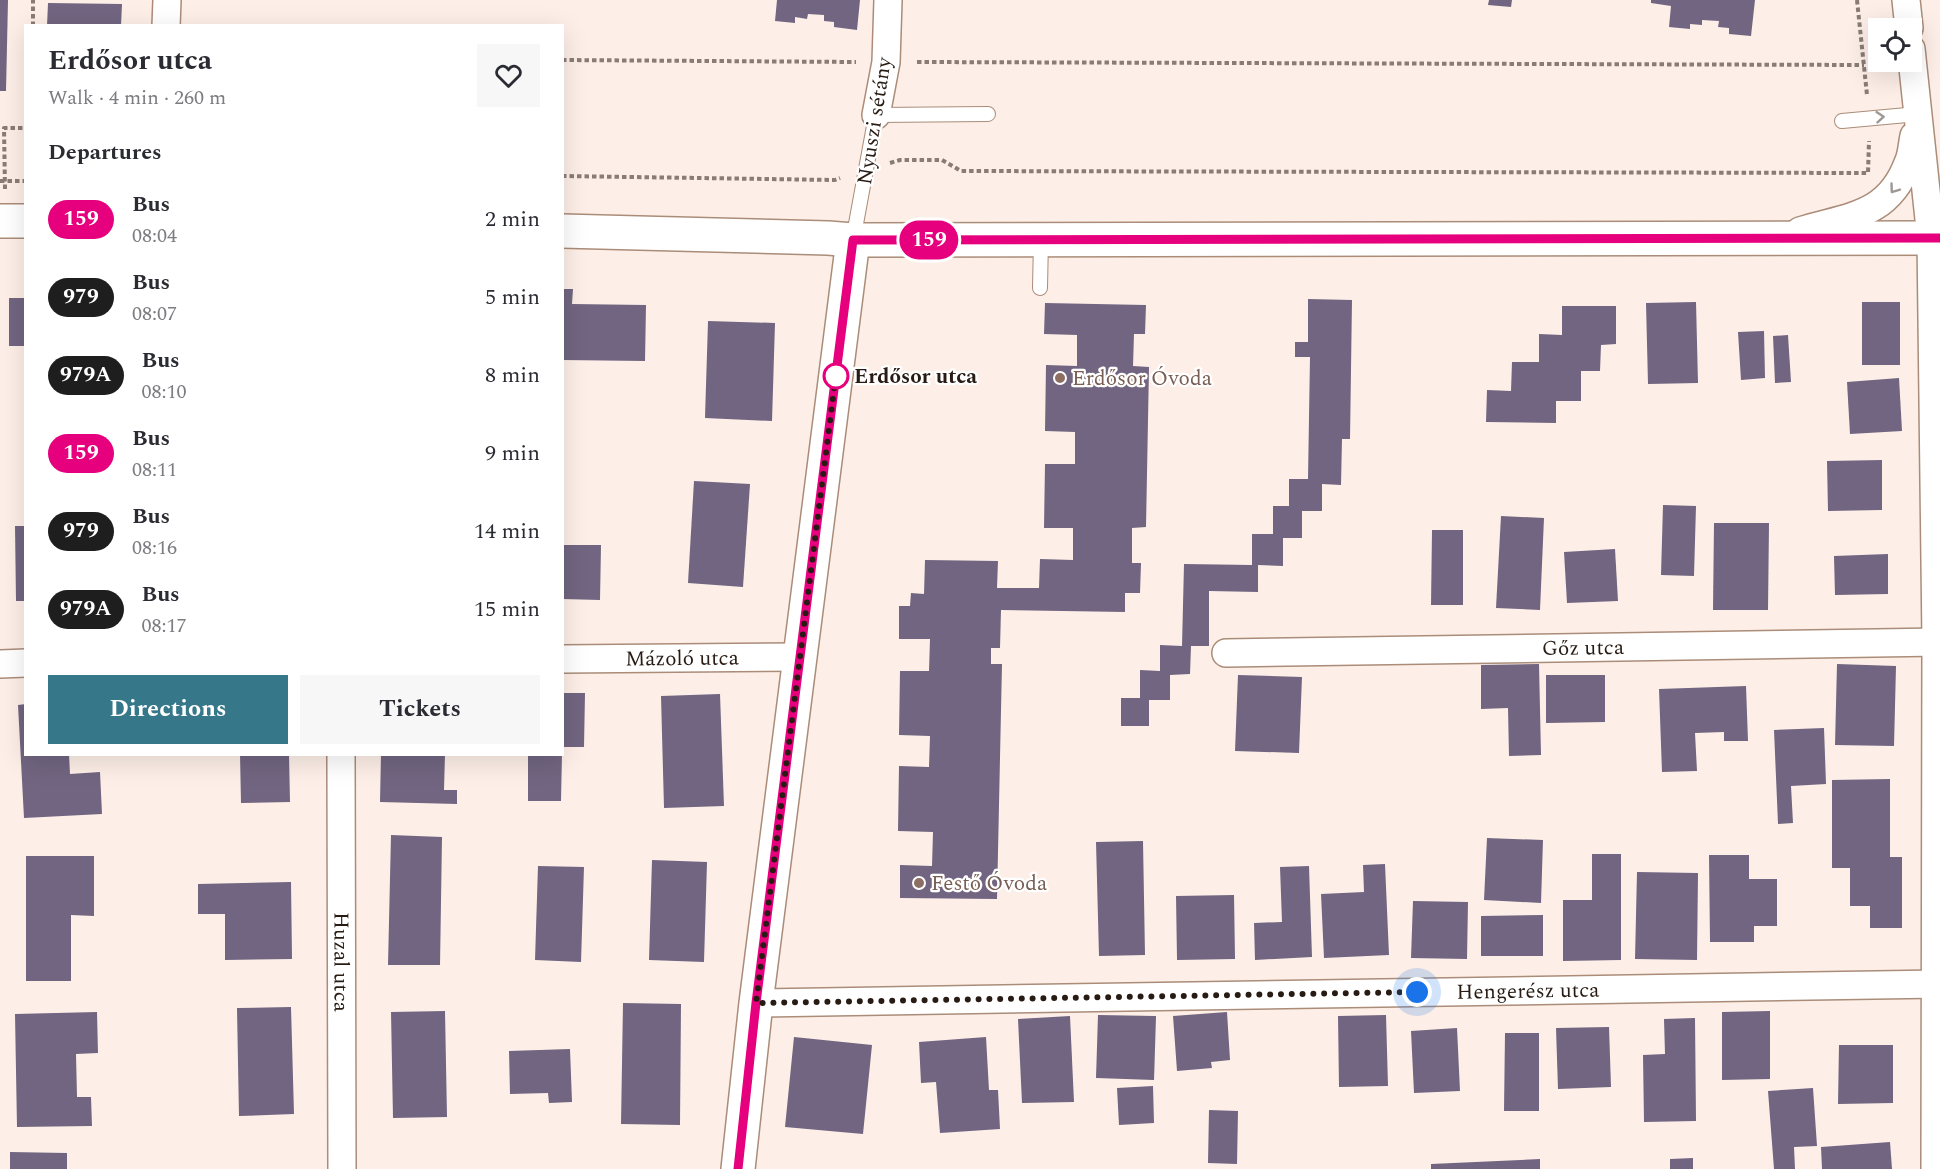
<!DOCTYPE html>
<meta charset="utf-8">
<style>
:root{--surface:#fff;--page:#f7f7f7;--text:#2b2b33;--muted:#7c7c81;--accent:#37778a}
body{margin:0;font-family:Spectral,serif;background:var(--page);color:var(--text);height:100vh;display:flex;flex-direction:column;font-size:22px;white-space:nowrap}
*{box-sizing:border-box;margin:0}
p{font-size:20px;color:var(--muted)}
.icon{flex:none;width:33px;height:33px;fill:none;stroke:currentColor;stroke-width:2;stroke-linecap:round;stroke-linejoin:round}
.map{position:relative;flex:1;overflow:hidden}
.drawer{position:absolute;left:24px;top:24px;width:540px;height:732px;display:flex;flex-direction:column;background:var(--surface);border-radius:0px;box-shadow:0 6px 24px #0002}
.drawer>*{flex:none}
.badge{padding:0 12px;border-radius:20px;font-size:21px;line-height:39px}
.buttons{position:absolute;left:1868px;top:18px;display:grid;gap:12px}
.buttons a{display:grid;place-items:center;width:54px;height:54px;border-radius:0px;background:var(--surface);box-shadow:0 6px 24px #0002;font-size:30px}
.you{position:absolute;width:30px;height:30px;margin:-15px;border:4px solid #fff;border-radius:50%;background:#1a73e8;box-shadow:0 0 0 9px #1a73e833}
.map>.badge{position:absolute;translate:-50% -50%;box-shadow:0 0 0 3px #fff}
h2{padding:0 24px;font-size:22px;line-height:54px}
.round{display:grid;place-items:center;flex:none;width:63px;height:63px;border-radius:0px;background:var(--page)}
.overview{display:flex;align-items:center;justify-content:space-between;height:102px;padding:0 24px}
h1{font-size:28px;font-weight:700;line-height:45px}
.cta{display:flex;gap:12px;margin-top:auto;padding:12px 24px}
.cta a{flex:1;height:69px;border-radius:0px;background:var(--accent);color:#fff;font-size:24px;font-weight:700;line-height:69px;text-align:center}
.cta a+a{background:var(--page);color:var(--text)}
ul{padding:0;list-style:none}
li{display:flex;align-items:center;gap:18px;height:78px;padding:0 24px}
li div{flex:1}
li b{display:block;font-size:22px}
li em{font-style:normal}
li .badge{min-width:66px;font-weight:700;text-align:center}
.map>svg:first-child{display:block}
</style>
<div class="map">
<svg width="1940" height="1169" viewBox="0 0 1940 1169">
<rect width="100%" height="100%" fill="#fdefe7"/>
<g fill="#716581">
<polygon points="0,0 8,0 6,91 0,91"/>
<polygon points="777,0 860,0 857,30 834,27 834,22 824,21 824,15 808,14 807,19 795,17 795,23 775,21"/>
<polygon points="1489,0 1512,0 1511,7 1488,5"/>
<polygon points="1651,0 1755,0 1751,36 1729,34 1729,28 1718,27 1719,21 1702,20 1702,25 1690,24 1690,29 1669,27 1671,6 1651,3"/>
<polygon points="48,3 122,4 121,26 47,26"/>
<polygon points="562,289 573,289 572,304 646,305 645,361 562,360"/>
<rect x="9" y="298" width="17" height="48"/>
<polygon points="1308,299 1352,300 1350,439 1342,439 1341,485 1322,484 1322,511 1302,511 1302,538 1283,538 1283,566 1258,565 1258,592 1209,591 1209,646 1191,646 1190,674 1170,675 1170,700 1149,700 1149,726 1121,726 1121,698 1140,698 1140,670 1160,671 1160,645 1182,646 1184,564 1252,565 1252,534 1273,534 1273,506 1289,506 1289,479 1308,479 1310,357 1295,357 1295,342 1308,342"/>
<polygon points="1696,302 1698,383 1648,384 1646,303"/>
<rect x="1862" y="302" width="38" height="63"/>
<polygon points="1045,303 1146,305 1145,334 1134,334 1133,366 1149,367 1146,527 1132,528 1132,563 1141,563 1140,593 1125,593 1125,612 1001,610 1000,648 991,648 991,664 1002,664 997,899 900,898 900,865 932,866 933,832 898,831 899,766 929,767 930,736 899,735 900,671 929,671 930,639 899,639 899,606 910,606 911,593 924,594 925,560 998,561 997,588 1039,588 1040,559 1073,560 1073,528 1044,528 1045,464 1075,464 1075,432 1045,431 1046,365 1077,366 1077,335 1044,334"/>
<polygon points="1562,306 1616,306 1616,344 1601,345 1600,371 1581,371 1581,401 1556,401 1556,423 1486,422 1487,390 1511,391 1512,362 1539,362 1539,334 1562,335"/>
<polygon points="708,321 775,323 772,421 705,418"/>
<polygon points="1764,331 1765,378 1741,380 1738,332"/>
<polygon points="1788,335 1791,382 1775,383 1773,336"/>
<polygon points="1899,378 1902,431 1850,434 1847,382"/>
<polygon points="1882,460 1882,510 1828,511 1827,461"/>
<polygon points="694,481 750,484 743,587 688,583"/>
<polygon points="1663,505 1696,506 1694,576 1661,575"/>
<polygon points="1501,516 1544,518 1540,610 1496,608"/>
<polygon points="1714,523 1769,523 1768,610 1713,610"/>
<polygon points="15,526 26,526 26,601 16,601"/>
<polygon points="1432,530 1463,530 1463,605 1431,605"/>
<polygon points="562,545 601,545 600,600 562,599"/>
<polygon points="1615,549 1618,601 1567,603 1564,552"/>
<polygon points="1888,554 1888,594 1835,595 1834,556"/>
<polygon points="1539,664 1541,755 1509,756 1508,708 1481,709 1481,665"/>
<polygon points="1837,664 1896,666 1894,746 1835,745"/>
<polygon points="1238,675 1302,677 1299,753 1235,751"/>
<polygon points="1546,675 1605,675 1605,722 1546,723"/>
<polygon points="1746,686 1748,741 1724,741 1724,732 1695,733 1697,771 1662,772 1659,689"/>
<polygon points="562,693 585,693 584,747 562,747"/>
<polygon points="720,694 724,806 664,808 661,696"/>
<polygon points="26,704 26,754 69,754 70,774 100,772 102,814 24,818 18,705"/>
<polygon points="1824,728 1826,784 1791,786 1793,823 1778,824 1774,730"/>
<polygon points="240,754 289,754 290,802 241,803"/>
<polygon points="381,754 445,754 444,790 457,790 457,804 380,802"/>
<polygon points="528,754 562,754 561,801 528,801"/>
<polygon points="1890,779 1890,857 1902,857 1902,928 1870,928 1870,906 1850,906 1850,868 1832,868 1832,780"/>
<polygon points="391,835 442,837 440,965 388,965"/>
<polygon points="1487,838 1543,840 1541,903 1484,900"/>
<polygon points="1143,841 1145,955 1099,956 1096,842"/>
<polygon points="1592,854 1621,854 1621,960 1563,961 1563,900 1592,900"/>
<polygon points="1709,855 1749,855 1749,879 1777,879 1777,926 1754,926 1754,942 1710,942"/>
<polygon points="26,856 94,856 94,916 71,915 71,981 26,981"/>
<polygon points="652,860 707,862 704,962 649,960"/>
<polygon points="1385,864 1389,955 1324,958 1321,894 1364,892 1363,865"/>
<polygon points="538,866 584,867 581,962 535,960"/>
<polygon points="1309,866 1312,957 1255,960 1254,923 1282,922 1280,867"/>
<polygon points="1637,872 1698,873 1697,960 1635,959"/>
<polygon points="291,882 292,959 225,960 225,914 198,914 198,884"/>
<polygon points="1234,895 1235,959 1177,960 1176,896"/>
<polygon points="1413,901 1468,902 1467,959 1411,958"/>
<polygon points="1543,915 1543,956 1481,956 1481,916"/>
<polygon points="623,1003 681,1004 680,1125 621,1124"/>
<polygon points="291,1007 294,1114 239,1116 237,1008"/>
<polygon points="445,1011 447,1117 393,1118 391,1012"/>
<polygon points="1770,1011 1770,1079 1722,1080 1722,1012"/>
<polygon points="97,1012 98,1053 76,1054 77,1097 91,1097 92,1126 17,1127 15,1014"/>
<polygon points="1227,1012 1230,1060 1211,1062 1212,1068 1177,1071 1173,1016"/>
<polygon points="1098,1015 1156,1016 1154,1080 1096,1078"/>
<polygon points="1386,1015 1388,1086 1339,1087 1338,1016"/>
<polygon points="1070,1016 1074,1102 1022,1103 1018,1019"/>
<polygon points="1695,1018 1696,1121 1644,1122 1643,1055 1665,1054 1664,1019"/>
<polygon points="1609,1027 1611,1087 1558,1089 1556,1028"/>
<polygon points="1457,1028 1460,1091 1414,1093 1411,1031"/>
<polygon points="1505,1033 1539,1033 1539,1111 1504,1111"/>
<polygon points="794,1037 872,1045 863,1134 785,1127"/>
<polygon points="986,1037 989,1090 998,1090 1000,1129 940,1133 936,1082 921,1083 919,1042"/>
<polygon points="1839,1045 1893,1045 1893,1103 1838,1104"/>
<polygon points="570,1049 572,1102 549,1103 548,1093 510,1094 509,1051"/>
<polygon points="1153,1086 1154,1123 1119,1125 1117,1088"/>
<polygon points="1813,1088 1817,1146 1794,1147 1795,1169 1774,1169 1768,1091"/>
<polygon points="1209,1110 1238,1111 1237,1164 1208,1163"/>
<polygon points="1890,1142 1892,1169 1822,1169 1821,1147"/>
<polygon points="10,1152 67,1153 67,1169 10,1169"/>
<polygon points="1693,1158 1693,1169 1670,1169 1670,1159"/>
<polygon points="1540,1159 1540,1169 1431,1169 1431,1164"/>
</g>
<g fill="none" stroke-linecap="round" stroke-linejoin="round">
<g stroke="#aa8c79" stroke-width="16">
<g id="service">
<polyline points="1842,121 1918,114"/>
<polyline points="853,240 876,115 988,114"/>
<polyline points="1040,288 1041,240"/>
</g>
</g>
<g stroke="#aa8c79" stroke-width="30">
<g id="minor">
<polyline points="1906,0 1909,28"/>
<polyline points="166,26 167,0"/>
<polyline points="1911,49 1931,238 1936,642 1935,1169"/>
<polyline points="876,115 886,62 888,0"/>
<path d="M1800,231C1848,216 1888,217 1908,163C1912,155 1912,145 1914,136"/>
<path id="s1" d="M1226,653L1940,642"/>
<path id="s2" d="M562,659L800,657"/>
<polyline points="0,664 26,663"/>
<path id="s3" d="M341,754L342,1169"/>
<path id="s4" d="M756,1003L1940,984"/>
</g>
</g>
<g stroke="#aa8c79" stroke-width="36">
<g id="tertiary">
<polyline points="0,221 26,221"/>
<polyline points="562,231 828,238 853,240 1940,238"/>
<polyline points="738,1169 756,1003 853,240"/>
</g>
</g>
<g stroke="#897c75" stroke-width="4" stroke-dasharray="4.5 3" stroke-linecap="butt">
<polyline points="1857,0 1867,95"/>
<polyline points="33,26 33,0"/>
<polyline points="562,60 856,62"/>
<polyline points="917,62 1864,65"/>
<polyline points="890,163 900,160 942,160 961,171 1868,173 1869,141"/>
<polyline points="562,176 835,180 840,178"/>
<polyline points="0,181 26,181"/>
<polyline points="5,189 4,128 26,128"/>
</g>
<use href="#service" stroke="#fff" stroke-width="14"/>
<use href="#minor" stroke="#fff" stroke-width="27"/>
<use href="#tertiary" stroke="#fff" stroke-width="33"/>
</g>
<defs><path id="oneway-chevron" d="M-2-3.5L2.5 0L-2 3.5" fill="none" stroke-width="1.6" stroke-linecap="round" stroke-linejoin="round" transform="scale(1.5)"/></defs>
<g stroke="#9e9895">
<use href="#oneway-chevron" transform="translate(1880 117) rotate(-5)"/>
<use href="#oneway-chevron" transform="translate(1894 189) rotate(126)"/>
</g>
<g fill="none" stroke-linecap="round" stroke-linejoin="round">
<g stroke="#fff" stroke-width="14">
<polyline id="line" points="738,1169 756,1003 853,240 1940,238"/>
</g>
<use href="#line" stroke="#e6007e" stroke-width="9"/>
<polyline stroke="#271b14" stroke-width="6" stroke-dasharray="0 10.8" points="836,376 837,366 756,1003 1417,992"/>
</g>
<circle fill="#fff" stroke="#e6007e" stroke-width="3" cx="836" cy="376" r="12"/>
<g fill="#8d6e63" stroke="#fff" stroke-width="2">
<circle cx="1060" cy="378" r="6"/>
<circle cx="919" cy="883" r="6"/>
</g>
<g text-anchor="middle" stroke-width="4.5" stroke-linejoin="round" paint-order="stroke">
<g font-size="21" fill="#271b14" stroke="#fff">
<text transform="translate(874 121) rotate(-81)" y="7">Nyuszi sétány</text>
<text dy="7" stroke="none"><textPath href="#s1" startOffset="357">Gőz utca</textPath></text>
<text dy="7" stroke="none"><textPath href="#s2" startOffset="120">Mázoló utca</textPath></text>
<text dy="7" stroke="none"><textPath href="#s3" startOffset="208">Huzal utca</textPath></text>
<text dy="7" stroke="none"><textPath href="#s4" startOffset="772">Hengerész utca</textPath></text>
</g>
<g font-size="21" font-weight="bold" fill="#271b14" stroke="#fff" text-anchor="start">
<text x="854" y="383">Erdősor utca</text>
</g>
<g font-size="21" fill="#785e54" stroke="#fff" text-anchor="start">
<text x="1072" y="385">Erdősor Óvoda</text>
<text x="931" y="890">Festő Óvoda</text>
</g>
</g>
</svg>
<div class="buttons">
<a><svg class="icon" aria-label="locate" viewBox="0 0 24 24"><circle cx="12" cy="12" r="6"/><path d="M12 2v4M12 18v4M2 12h4M18 12h4"/></svg></a>
</div>
<div class="you" style="left:1417px;top:992px"></div>
<b class="badge" style="left:929px;top:240px;background:#e6007e;color:#fff">159</b>
<section class="drawer">
<div class="overview"><div><h1>Erdősor utca</h1><p>Walk · 4 min · 260 m</p></div><a class="round"><svg class="icon" aria-label="heart" viewBox="0 0 24 24"><path d="M12 20l-8-8c-3-5 5-10 8-4 3-6 11-1 8 4z"/></svg></a></div>
<h2>Departures</h2>
<ul>
<li><span class="badge" style="background:#e6007e;color:#fff">159</span><div><b>Bus</b><p>08:04</p></div><em>2 min</em></li>
<li><span class="badge" style="background:#1e1e1e;color:#fff">979</span><div><b>Bus</b><p>08:07</p></div><em>5 min</em></li>
<li><span class="badge" style="background:#1e1e1e;color:#fff">979A</span><div><b>Bus</b><p>08:10</p></div><em>8 min</em></li>
<li><span class="badge" style="background:#e6007e;color:#fff">159</span><div><b>Bus</b><p>08:11</p></div><em>9 min</em></li>
<li><span class="badge" style="background:#1e1e1e;color:#fff">979</span><div><b>Bus</b><p>08:16</p></div><em>14 min</em></li>
<li><span class="badge" style="background:#1e1e1e;color:#fff">979A</span><div><b>Bus</b><p>08:17</p></div><em>15 min</em></li>
</ul>
<div class="cta"><a>Directions</a><a>Tickets</a></div>
</section>
</div>
